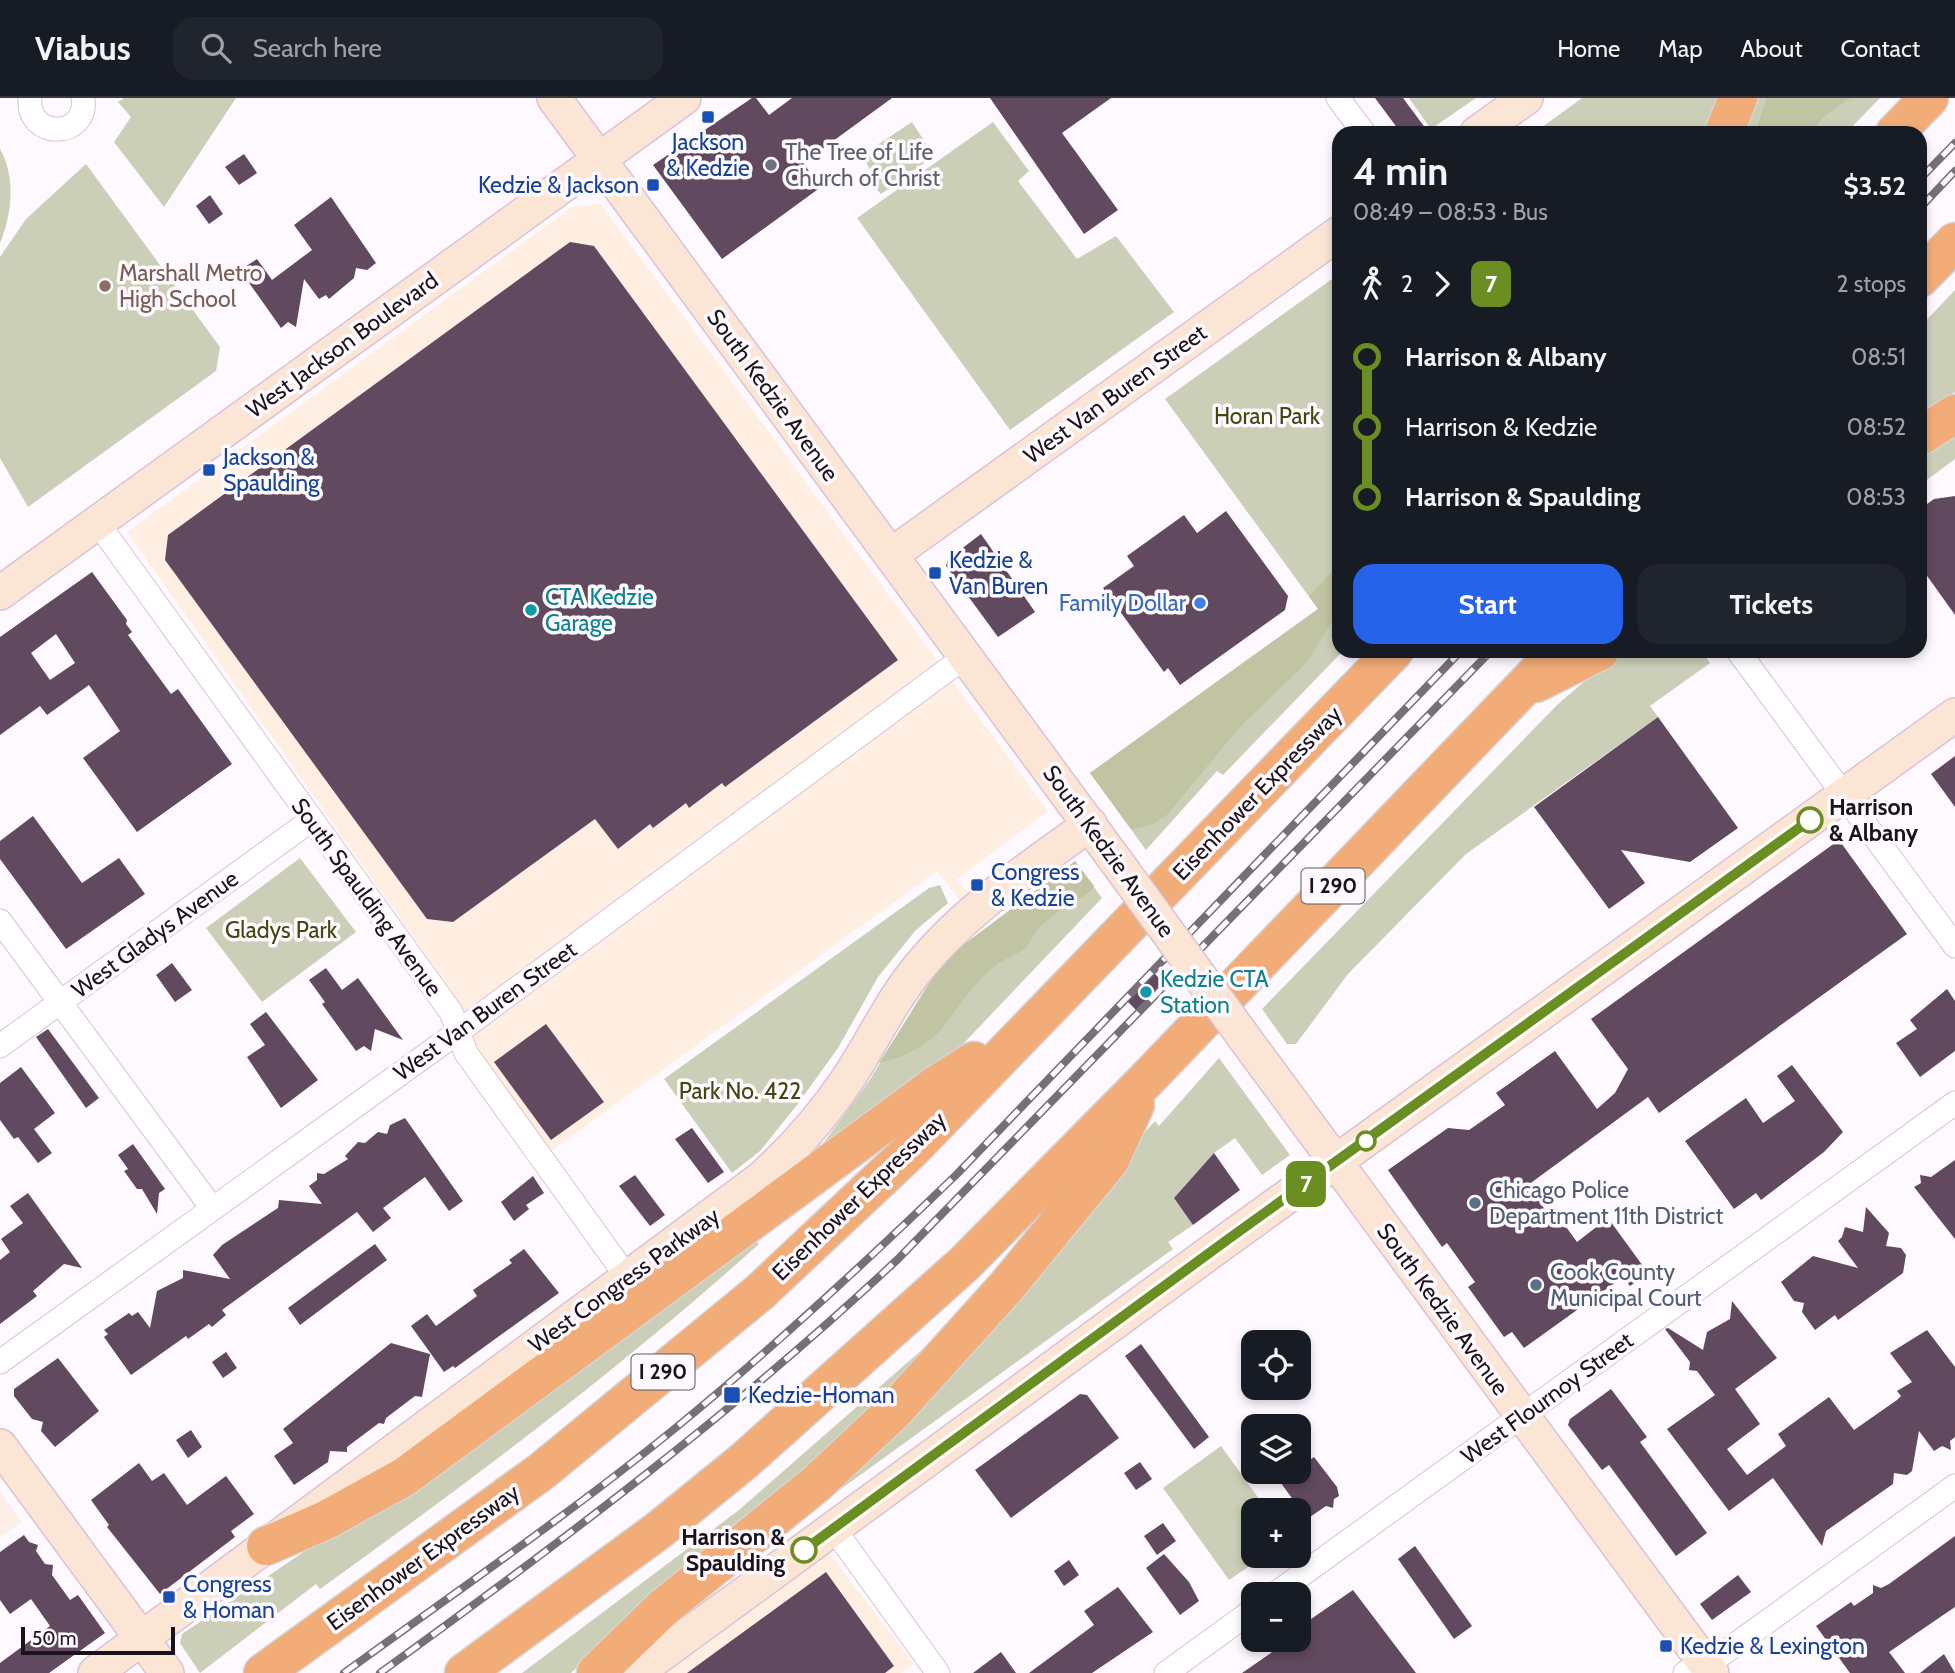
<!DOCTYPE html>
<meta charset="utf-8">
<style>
:root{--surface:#171b24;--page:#20242c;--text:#f1f3f6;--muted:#9ea1a6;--line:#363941;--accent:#2563eb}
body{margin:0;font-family:Cabin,sans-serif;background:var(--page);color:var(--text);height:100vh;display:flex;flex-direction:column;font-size:26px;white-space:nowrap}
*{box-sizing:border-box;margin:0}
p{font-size:23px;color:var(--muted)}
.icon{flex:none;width:38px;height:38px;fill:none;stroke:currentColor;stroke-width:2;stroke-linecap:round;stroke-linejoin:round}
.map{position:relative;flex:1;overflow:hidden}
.side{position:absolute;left:1332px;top:28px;width:595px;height:532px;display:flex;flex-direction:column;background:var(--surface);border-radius:21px;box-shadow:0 4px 10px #0003}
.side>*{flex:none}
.badge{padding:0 14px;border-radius:10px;font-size:24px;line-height:46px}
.tools{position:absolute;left:1241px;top:1232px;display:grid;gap:14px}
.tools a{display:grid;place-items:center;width:70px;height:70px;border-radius:14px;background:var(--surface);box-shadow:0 4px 10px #0003;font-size:35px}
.scale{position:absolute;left:21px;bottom:18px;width:154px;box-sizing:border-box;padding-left:7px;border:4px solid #1b131a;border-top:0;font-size:19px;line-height:24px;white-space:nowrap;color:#1b131a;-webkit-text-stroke:5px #fef9fe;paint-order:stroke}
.map>.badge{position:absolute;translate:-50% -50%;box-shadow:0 0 0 4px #fff}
.legs{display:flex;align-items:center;gap:10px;height:77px;padding:0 21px;font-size:23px}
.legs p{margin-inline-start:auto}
.overview{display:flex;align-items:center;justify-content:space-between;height:119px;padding:0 21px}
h1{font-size:38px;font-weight:800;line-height:52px}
.button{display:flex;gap:14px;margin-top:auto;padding:14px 21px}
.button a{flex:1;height:80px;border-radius:21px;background:var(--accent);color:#fff;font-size:28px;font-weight:800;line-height:80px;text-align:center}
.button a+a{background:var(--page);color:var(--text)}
ul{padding:0 21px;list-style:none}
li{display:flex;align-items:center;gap:24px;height:70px;font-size:26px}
li i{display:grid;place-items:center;width:10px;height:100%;margin:0 9px;background:currentColor}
li i::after{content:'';width:18px;height:18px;margin:-9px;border:5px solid;border-radius:50%;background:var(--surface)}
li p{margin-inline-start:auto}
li:first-child i{background:linear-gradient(#0000 50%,currentColor 0)}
li:last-child i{background:linear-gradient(currentColor 50%,#0000 0)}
header{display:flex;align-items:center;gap:42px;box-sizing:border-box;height:98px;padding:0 35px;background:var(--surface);border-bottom:2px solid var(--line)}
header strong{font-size:33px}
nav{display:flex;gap:38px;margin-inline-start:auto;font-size:24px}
.search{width:490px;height:63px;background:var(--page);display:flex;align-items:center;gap:18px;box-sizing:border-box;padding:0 24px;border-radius:21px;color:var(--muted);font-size:26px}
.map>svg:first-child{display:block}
</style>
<header>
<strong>Viabus</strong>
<div class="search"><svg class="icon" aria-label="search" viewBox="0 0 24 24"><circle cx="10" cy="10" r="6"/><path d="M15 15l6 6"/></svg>Search here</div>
<nav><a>Home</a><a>Map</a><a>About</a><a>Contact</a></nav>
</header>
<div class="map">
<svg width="1955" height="1575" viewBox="0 0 1955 1575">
<rect width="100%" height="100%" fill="#fef9fe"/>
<g fill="#ffeee2">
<polygon points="600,105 1048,713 956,782 971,797 962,805 937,773 548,1055 470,949 458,902 127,434 572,109"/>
<polygon points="829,1455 914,1566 901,1575 663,1575"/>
</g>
<polygon fill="#fdeee8" points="0,1394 22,1424 0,1439"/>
<g fill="#cccfb8">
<polygon points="124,0 236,0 164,109 114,44 131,19 118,4"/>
<polygon points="1409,0 1476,0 1431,31"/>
<polygon points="1582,0 1726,0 1712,35 1534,35"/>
<polygon points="1750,0 1880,0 1846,35 1735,35"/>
<polygon points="912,24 934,58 881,96 869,82 872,75 862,57"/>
<polygon points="993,24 1029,73 1018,83 1077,161 1116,138 1174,214 1010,332 857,120"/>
<path d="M0,51C16,79 12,116 0,145Z"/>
<polygon points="86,66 220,249 216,273 28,409 0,360 0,159 26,121"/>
<polygon points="1339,176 1339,553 1343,553 1223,677 1217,673 1146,752 1090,675 1318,511 1165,301"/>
<polygon points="1955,192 1955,294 1920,316 1920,229"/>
<polygon points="1955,337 1955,361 1920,387 1920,359"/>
<polygon points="1632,553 1702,553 1710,565 1650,608 1658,619 1466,756 1348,876 1296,946 1287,946 1262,911 1558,606 1619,554 1625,559"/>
<polygon points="300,760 356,834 262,904 206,830"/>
<polygon points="1075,763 1102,800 943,967 822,1047 869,983 934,876"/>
<polygon points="940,787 948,805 915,833 878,879 838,950 797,1007 760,1053 732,1075 664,981 929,790"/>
<polygon points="1219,960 1290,1057 1262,1077 1235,1040 1214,1055 1174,1100 1193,1127 1168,1144 1173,1151 755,1453 1155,1023 1159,1028"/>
<path d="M752,1139L759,1146C620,1271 472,1382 320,1491L316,1486L200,1575L180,1545L182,1536L345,1426Z"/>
<polygon points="940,1236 894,1300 621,1528 571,1575 522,1575 739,1412"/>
<polygon points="1221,1348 1267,1412 1253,1412 1253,1458 1264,1458 1229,1482 1163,1390"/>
</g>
<g fill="#c0c4a2">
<polygon points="1767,0 1851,0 1826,17 1809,35 1755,35"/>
<polygon points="1339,466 1339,513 1307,564 1238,631 1167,717 1151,727 1131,731 1090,675 1318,511 1309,498"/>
<path d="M1075,763L1094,788L1090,794C1072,806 1053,815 1038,831C1034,836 1031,844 1026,849C1016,858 1001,862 990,872C943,915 951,947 879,965L947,859Z"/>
</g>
<g fill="#614a5f" fill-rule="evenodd">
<polygon points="752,0 756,0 769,17 792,0 892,0 803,65 821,89 722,161 653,67"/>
<polygon points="990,0 1111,0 1062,35 1118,112 1084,136"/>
<polygon points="1375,0 1403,0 1429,35 1401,35"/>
<polygon points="244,56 257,75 239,87 225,69"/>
<polygon points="210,97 223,116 209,126 196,108"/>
<polygon points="331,99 376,165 367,172 356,170 354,180 329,201 326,197 319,201 304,181 296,229 288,224 281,230 240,172 257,161 272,182 312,152 294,127"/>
<polygon points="570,144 594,148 898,562 725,689 722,685 689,710 686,705 653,730 650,726 618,751 595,721 453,824 427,821 165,462 168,437"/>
<polygon points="1955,398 1955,517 1920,468 1920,411 1934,401"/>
<polygon points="1226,413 1288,498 1285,512 1180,587 1168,570 1164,574 1103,490 1134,468 1127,458 1184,417 1197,435"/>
<polygon points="981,436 1035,514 998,539 946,468 948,461"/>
<path d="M92,474L127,522L126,526L132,534L128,537L171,596L178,591L232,666L137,734L83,660L120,633L89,587L47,617L40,608L0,637V539ZM56,536L75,565L50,582L31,555Z"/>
<polygon points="1658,619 1738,730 1690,764 1621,752 1645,785 1609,811 1534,709"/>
<polygon points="1955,658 1955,709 1931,676"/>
<polygon points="33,718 82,785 119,760 145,796 66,851 0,761 0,743"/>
<polygon points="1839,742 1907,836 1659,1015 1648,999 1528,1087 1555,1126 1561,1122 1577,1144 1608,1120 1648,1175 1630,1188 1623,1179 1524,1250 1512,1234 1504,1239 1468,1189 1475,1184 1447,1145 1442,1149 1388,1072 1448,1030 1469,1032 1505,1007 1496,995 1555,953 1597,1011 1615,995 1628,971 1591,921"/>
<polygon points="172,865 192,892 175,904 156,877"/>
<polygon points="326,870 342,892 358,880 403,942 375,931 371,953 364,948 356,953 322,906 325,904 309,882"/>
<polygon points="1152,873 1166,887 1143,912 1136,912 1125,901"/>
<polygon points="1947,891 1955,903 1955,953 1920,979 1896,945 1917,931 1910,922"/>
<polygon points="266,914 318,982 281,1010 247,959 265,947 250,926"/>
<polygon points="546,926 604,1004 551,1042 494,964"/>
<polygon points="48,931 99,1000 86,1010 36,939"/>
<polygon points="1792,967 1843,1034 1824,1054 1761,1102 1756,1095 1734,1111 1685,1043 1746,1000 1763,1025 1795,1003 1777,978"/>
<polygon points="21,969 55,1015 34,1031 52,1055 38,1065 18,1039 14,1041 0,1022 0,985"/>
<polygon points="405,1020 463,1103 449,1113 425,1079 383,1110 391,1120 373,1134 357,1114 222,1212 226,1217 212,1229 209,1226 188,1241 186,1238 131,1277 104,1239 108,1236 104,1232 129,1215 132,1218 138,1214 150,1230 157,1193 183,1180 183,1172 230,1181 213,1157 222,1147 278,1110 279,1102 322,1106 309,1088 317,1082 317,1075 324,1076 348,1061 345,1058 358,1044 365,1045 378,1034 387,1036 390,1027"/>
<polygon points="692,1030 724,1074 708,1085 675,1041"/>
<polygon points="133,1046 165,1091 159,1095 157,1116 142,1091 137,1091 124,1073 128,1071 118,1057"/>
<polygon points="1214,1055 1240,1092 1193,1127 1174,1100"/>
<polygon points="1955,1062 1955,1141 1914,1089 1921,1085 1920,1077 1931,1079"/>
<polygon points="635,1077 665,1117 650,1128 619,1088"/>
<polygon points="533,1078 544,1095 526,1107 529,1111 514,1123 501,1104"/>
<polygon points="28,1095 82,1170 64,1166 33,1193 37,1198 0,1226 0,1162 10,1154 1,1141 23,1125 10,1108"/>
<polygon points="1866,1109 1889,1135 1886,1148 1901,1150 1906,1157 1903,1175 1838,1222 1835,1217 1815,1232 1802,1214 1804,1205 1794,1203 1781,1184 1813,1158 1858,1170 1838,1143 1842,1139 1845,1129 1863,1134"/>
<polygon points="375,1146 387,1162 300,1227 288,1210"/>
<polygon points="524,1151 559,1195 455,1270 453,1268 444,1274 411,1228 427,1216 436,1228 477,1198 473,1192 512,1165 509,1162"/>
<polygon points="1732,1203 1777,1260 1735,1291 1760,1326 1727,1351 1747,1377 1786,1348 1778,1336 1829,1299 1854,1332 1897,1302 1901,1298 1897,1293 1912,1284 1890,1255 1927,1232 1955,1269 1955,1339 1950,1343 1951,1352 1942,1348 1934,1353 1919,1333 1912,1373 1907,1377 1894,1375 1893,1386 1826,1433 1822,1448 1773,1380 1729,1413 1667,1331 1715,1297 1697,1273 1689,1272 1690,1264 1665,1231 1668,1230 1703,1252 1707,1234 1730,1221"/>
<polygon points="391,1245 430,1256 422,1299 415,1298 386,1320 384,1326 379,1325 347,1349 347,1354 330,1353 328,1364 294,1387 274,1358 293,1345 283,1331"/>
<polygon points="1141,1246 1209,1339 1194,1351 1125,1258"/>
<polygon points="226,1254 237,1270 223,1280 212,1264"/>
<polygon points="58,1260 99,1313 55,1349 41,1333 43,1324 32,1321 14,1298 14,1291"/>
<polygon points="1611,1291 1647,1339 1640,1344 1707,1435 1676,1458 1609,1367 1602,1372 1568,1327 1570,1321"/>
<polygon points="1080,1296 1087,1297 1119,1340 1011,1420 975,1372"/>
<polygon points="191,1332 202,1349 188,1360 176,1342"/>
<polygon points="1314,1359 1337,1389 1339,1398 1334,1401 1333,1410 1326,1408 1307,1421 1273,1374 1298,1374 1298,1370"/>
<polygon points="1140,1364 1152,1381 1136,1392 1124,1375"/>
<polygon points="139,1365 152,1383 164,1375 187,1407 226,1378 254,1416 231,1433 235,1439 160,1496 107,1429 109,1427 91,1402"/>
<polygon points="1163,1425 1176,1443 1157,1457 1144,1438"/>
<polygon points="24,1437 29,1444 38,1447 36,1453 45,1466 53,1467 52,1477 70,1502 78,1497 105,1535 49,1575 0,1575 0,1565 50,1528 31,1501 10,1516 0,1502 0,1454"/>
<polygon points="1955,1438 1955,1509 1889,1554 1905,1575 1850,1575 1816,1528 1851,1504 1854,1508 1873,1495 1873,1487 1881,1490 1889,1486"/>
<polygon points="1415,1448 1472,1528 1454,1541 1398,1461"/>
<polygon points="1164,1456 1189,1484 1199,1503 1180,1517 1146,1470"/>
<polygon points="1069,1462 1079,1477 1064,1488 1054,1473"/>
<polygon points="826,1474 894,1568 885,1575 687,1575"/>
<polygon points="1738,1477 1751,1494 1712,1522 1700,1506"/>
<polygon points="1118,1489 1153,1534 1092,1575 1029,1575 1094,1527 1084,1513"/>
<polygon points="1353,1492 1416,1575 1242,1575 1281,1548 1279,1545 1284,1542 1298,1542 1298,1530"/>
<polygon points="1001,1554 1016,1575 973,1575"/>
<polygon points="1944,1556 1955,1575 1920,1575"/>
</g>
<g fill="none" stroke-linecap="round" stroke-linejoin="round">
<g stroke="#d9c2d6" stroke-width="25">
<g id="street">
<path d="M30,0C26,42 89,41 83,0"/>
<polyline points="1338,0 1364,35"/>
<polyline points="97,424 451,914 466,955 627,1179"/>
<polyline points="1738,553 1955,848"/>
<polyline points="0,823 212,1110"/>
<polyline points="0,948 310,723"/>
<polyline points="0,1264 458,934 966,558"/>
<polyline points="834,1431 938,1575"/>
<polyline points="1275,1496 1955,1005"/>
<polyline points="1707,1567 1955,1388"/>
<polyline points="1166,1575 1253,1512"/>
<polyline points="1685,1575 1703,1562"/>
</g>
</g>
<g stroke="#d9c2d6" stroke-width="36">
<g id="secondary">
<polyline points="554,0 1124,774"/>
<polyline points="1477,35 1526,0"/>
<polyline points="891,457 1339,135"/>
<polyline points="0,495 684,0"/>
<polyline points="1243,938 1712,1575"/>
<polyline points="0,1348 167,1575"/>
<path d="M95,1575L759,1082C793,1052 822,1019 847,982C872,945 890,904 919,869C967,810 1029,771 1090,726"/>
<polyline points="636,1575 1227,1142 1955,617"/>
</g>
</g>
<g stroke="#d6d5d6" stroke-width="41">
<g id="highway">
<polyline points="1724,35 1738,0"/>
<polyline points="1895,35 1929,0"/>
<polyline points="1920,180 1955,144"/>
<polyline points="1920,338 1955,316"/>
<polyline points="1536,585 1600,553"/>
<polyline points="266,1448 326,1422 404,1379 936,987 974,963"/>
<polyline points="263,1575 542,1373 760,1194 910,1053 1394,553"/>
<polyline points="464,1575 659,1432 744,1363 965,1165 1146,982 1558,553"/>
<polyline points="596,1575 664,1509 817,1385 894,1313 1007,1188 1110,1062 1135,1007"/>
</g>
</g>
<use href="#street" stroke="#fff" stroke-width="23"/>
<use href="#secondary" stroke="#fbe6d6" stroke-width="33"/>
<use href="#highway" stroke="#f1ac78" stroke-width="38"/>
<g stroke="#767076" stroke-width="8">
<g id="rail">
<polyline points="1920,81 1955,45"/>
<polyline points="1920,110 1955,73"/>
<path d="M344,1575C454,1495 567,1418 673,1332C772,1251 865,1165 957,1076L1461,553"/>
<path d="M380,1575C560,1445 736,1313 898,1161L1491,553"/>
</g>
</g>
<use href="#rail" stroke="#fef9fe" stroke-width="5" stroke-dasharray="16" stroke-linecap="butt"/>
<g stroke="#d9c2d6" stroke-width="36" stroke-linecap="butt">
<polyline id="secondary-bridge" points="1124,774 1243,938"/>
</g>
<use href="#secondary-bridge" stroke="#fbe6d6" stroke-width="33"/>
</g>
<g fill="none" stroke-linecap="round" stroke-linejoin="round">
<g stroke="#fff" stroke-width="16">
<polyline id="line-1" points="804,1452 1227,1142 1810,722"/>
</g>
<use href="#line-1" stroke="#6b8e23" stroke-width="10"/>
</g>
<g fill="#1a4fb4" stroke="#fef9fe" stroke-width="2.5">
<rect x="701" y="12" width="14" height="14" rx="3.5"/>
<rect x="646" y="80" width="14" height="14" rx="3.5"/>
<rect x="202" y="365" width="14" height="14" rx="3.5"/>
<rect x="928" y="468" width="14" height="14" rx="3.5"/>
<rect x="970" y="780" width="14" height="14" rx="3.5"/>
<rect x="723" y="1288" width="18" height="18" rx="3.5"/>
<rect x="162" y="1492" width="14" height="14" rx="3.5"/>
<rect x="1659" y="1541" width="14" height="14" rx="3.5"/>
</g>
<circle fill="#6b7280" stroke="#fef9fe" stroke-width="2.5" cx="771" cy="67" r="7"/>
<circle fill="#8d6e63" stroke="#fef9fe" stroke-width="2.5" cx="105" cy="188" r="7"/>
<circle fill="#3f7fe0" stroke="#fef9fe" stroke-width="2.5" cx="1200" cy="505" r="7"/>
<g fill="#0f9aa8" stroke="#fef9fe" stroke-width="2.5">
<circle cx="531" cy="512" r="7"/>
<circle cx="1146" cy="894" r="7"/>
</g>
<g fill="#fff" stroke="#6b8e23" stroke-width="3.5">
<circle cx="1810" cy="722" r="12"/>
<circle cx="1366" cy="1043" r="9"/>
<circle cx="804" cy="1452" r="12"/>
</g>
<g fill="#5c6f8a" stroke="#fef9fe" stroke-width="2.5">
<circle cx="1475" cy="1105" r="7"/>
<circle cx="1536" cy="1187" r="7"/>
</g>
<g text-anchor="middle" stroke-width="7" stroke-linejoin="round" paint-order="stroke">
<g fill="#fef9fe" stroke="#5f585e" stroke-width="2">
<rect x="1301.5" y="770.5" width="63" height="35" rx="5"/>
<rect x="631.5" y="1256.5" width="63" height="35" rx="5"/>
</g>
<g font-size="21" font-weight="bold" fill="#1b131a">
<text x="1333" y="795">I 290</text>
<text x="663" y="1281">I 290</text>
</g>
<g font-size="23" fill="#164399" stroke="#fef9fe" text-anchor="start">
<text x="708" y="52" text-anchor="middle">Jackson<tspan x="708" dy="26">&amp; Kedzie</tspan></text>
<text x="639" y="95" text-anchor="end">Kedzie &amp; Jackson</text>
<text x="223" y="367">Jackson &amp;<tspan x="223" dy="26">Spaulding</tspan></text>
<text x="949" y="470">Kedzie &amp;<tspan x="949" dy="26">Van Buren</tspan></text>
<text x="991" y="782">Congress<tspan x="991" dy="26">&amp; Kedzie</tspan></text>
<text x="748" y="1305">Kedzie-Homan</text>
<text x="183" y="1494">Congress<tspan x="183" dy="26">&amp; Homan</tspan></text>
<text x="1680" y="1556">Kedzie &amp; Lexington</text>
</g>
<g font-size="23" fill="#5b616d" stroke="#fef9fe" text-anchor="start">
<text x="785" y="62">The Tree of Life<tspan x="785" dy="26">Church of Christ</tspan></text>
</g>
<g font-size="23" fill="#785e54" stroke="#fef9fe" text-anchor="start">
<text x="119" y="183">Marshall Metro<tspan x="119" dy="26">High School</tspan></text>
</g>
<g font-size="23" fill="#1b131a" stroke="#fef9fe">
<text transform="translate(342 247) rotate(-36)" y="8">West Jackson Boulevard</text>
<text transform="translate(1115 296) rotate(-36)" y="8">West Van Buren Street</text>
<text transform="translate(773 297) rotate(54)" y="8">South Kedzie Avenue</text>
<text transform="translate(1257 695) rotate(-46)" y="8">Eisenhower Expressway</text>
<text transform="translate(1109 753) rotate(54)" y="8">South Kedzie Avenue</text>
<text transform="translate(367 799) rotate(54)" y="8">South Spaulding Avenue</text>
<text transform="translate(155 836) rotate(-36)" y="8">West Gladys Avenue</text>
<text transform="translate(485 913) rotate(-36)" y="8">West Van Buren Street</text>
<text transform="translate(859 1098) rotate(-44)" y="8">Eisenhower Expressway</text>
<text transform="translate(624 1182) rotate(-36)" y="8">West Congress Parkway</text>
<text transform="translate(1443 1211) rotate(54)" y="8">South Kedzie Avenue</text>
<text transform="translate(1547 1300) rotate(-36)" y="8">West Flournoy Street</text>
<text transform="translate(423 1459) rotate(-36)" y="8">Eisenhower Expressway</text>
</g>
<g font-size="23" fill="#43460f" stroke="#fef9fe">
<text x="1267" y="326">Horan Park</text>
<text x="281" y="840">Gladys Park</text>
<text x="740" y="1001">Park No. 422</text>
</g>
<g font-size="23" fill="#0d838f" stroke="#fef9fe" text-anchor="start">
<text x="545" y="507">CTA Kedzie<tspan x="545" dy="26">Garage</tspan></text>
<text x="1160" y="889">Kedzie CTA<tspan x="1160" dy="26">Station</tspan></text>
</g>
<g font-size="23" fill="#366cbe" stroke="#fef9fe" text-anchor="end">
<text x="1186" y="513">Family Dollar</text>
</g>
<g font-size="23" font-weight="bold" fill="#1b131a" stroke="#fef9fe" text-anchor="start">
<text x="1829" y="717">Harrison<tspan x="1829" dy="26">&amp; Albany</tspan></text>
<text x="785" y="1447" text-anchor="end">Harrison &amp;<tspan x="785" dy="26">Spaulding</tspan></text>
</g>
<g font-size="23" fill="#4e5e75" stroke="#fef9fe" text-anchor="start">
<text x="1489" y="1100">Chicago Police<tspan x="1489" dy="26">Department 11th District</tspan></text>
<text x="1550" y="1182">Cook County<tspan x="1550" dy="26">Municipal Court</tspan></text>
</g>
</g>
</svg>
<div class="tools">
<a><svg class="icon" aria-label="locate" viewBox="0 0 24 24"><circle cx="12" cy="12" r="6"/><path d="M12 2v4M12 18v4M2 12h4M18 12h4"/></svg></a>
<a><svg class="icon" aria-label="layers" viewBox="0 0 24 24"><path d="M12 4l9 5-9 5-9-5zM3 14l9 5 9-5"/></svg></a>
<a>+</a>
<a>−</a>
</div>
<div class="scale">50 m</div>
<b class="badge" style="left:1306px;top:1086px;background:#6b8e23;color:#fff">7</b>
<section class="side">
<div class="overview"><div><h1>4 min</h1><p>08:49 – 08:53 · Bus</p></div><b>$3.52</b></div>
<div class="legs"><svg class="icon" aria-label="walk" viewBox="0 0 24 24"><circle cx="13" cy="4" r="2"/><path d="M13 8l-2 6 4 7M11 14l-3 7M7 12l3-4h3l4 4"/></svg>2<svg class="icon" aria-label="forward" viewBox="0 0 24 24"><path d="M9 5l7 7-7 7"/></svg><b class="badge" style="background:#6b8e23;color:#fff">7</b><p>2 stops</p></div>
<ul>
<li><i style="color:#6b8e23"></i><b>Harrison &amp; Albany</b><p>08:51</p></li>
<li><i style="color:#6b8e23"></i><span>Harrison &amp; Kedzie</span><p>08:52</p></li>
<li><i style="color:#6b8e23"></i><b>Harrison &amp; Spaulding</b><p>08:53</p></li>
</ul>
<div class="button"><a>Start</a><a>Tickets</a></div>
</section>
</div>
